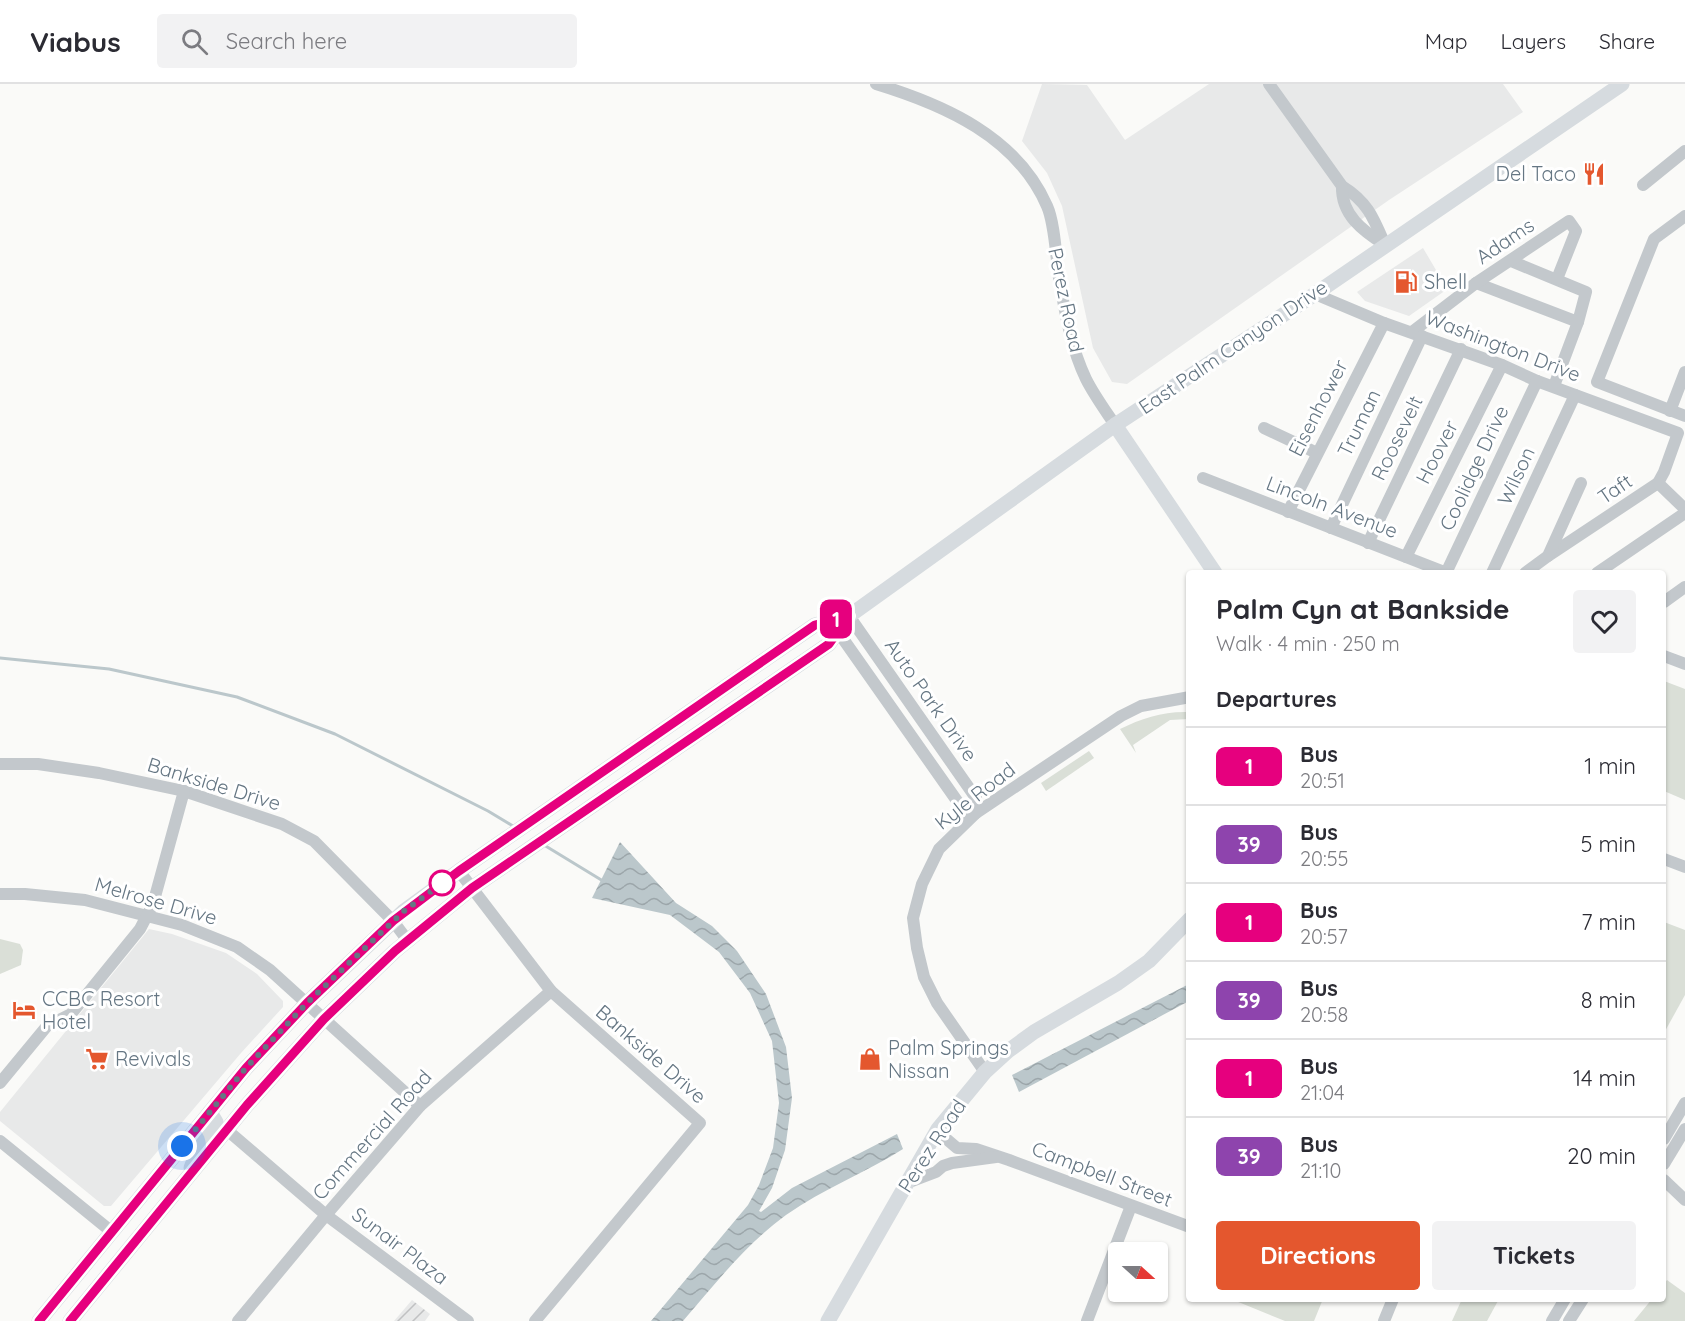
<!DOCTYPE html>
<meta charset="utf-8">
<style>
:root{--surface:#fff;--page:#f2f2f3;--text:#2b2b33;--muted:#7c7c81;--line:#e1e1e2;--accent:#e4572e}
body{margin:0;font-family:Quicksand,sans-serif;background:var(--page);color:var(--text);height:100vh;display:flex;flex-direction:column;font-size:22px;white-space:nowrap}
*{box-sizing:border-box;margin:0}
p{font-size:20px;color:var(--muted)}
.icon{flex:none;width:33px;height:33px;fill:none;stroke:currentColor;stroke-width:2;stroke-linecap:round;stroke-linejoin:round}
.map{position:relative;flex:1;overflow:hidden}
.panel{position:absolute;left:1186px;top:486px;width:480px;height:732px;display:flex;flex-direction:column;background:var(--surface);border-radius:6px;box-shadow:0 2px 4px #0004}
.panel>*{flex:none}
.badge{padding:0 12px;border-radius:9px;font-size:21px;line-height:39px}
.needle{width:39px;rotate:111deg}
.buttons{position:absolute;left:1108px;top:1158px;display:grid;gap:12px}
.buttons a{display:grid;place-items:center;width:60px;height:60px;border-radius:6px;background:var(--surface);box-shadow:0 2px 4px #0004;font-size:30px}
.you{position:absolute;width:30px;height:30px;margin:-15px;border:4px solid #fff;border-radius:50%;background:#1a73e8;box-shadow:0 0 0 9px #1a73e833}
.map>.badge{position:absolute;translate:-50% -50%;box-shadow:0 0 0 3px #fff}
h2{padding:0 30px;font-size:22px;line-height:54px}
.round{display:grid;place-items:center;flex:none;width:63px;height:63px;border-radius:6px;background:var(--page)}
.overview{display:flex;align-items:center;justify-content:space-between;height:102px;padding:0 30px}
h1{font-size:28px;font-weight:800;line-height:45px}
.cta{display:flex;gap:12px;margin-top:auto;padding:12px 30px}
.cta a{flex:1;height:69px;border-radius:6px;background:var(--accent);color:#fff;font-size:24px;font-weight:800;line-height:69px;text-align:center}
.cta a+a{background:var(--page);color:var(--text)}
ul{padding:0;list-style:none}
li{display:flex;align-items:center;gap:18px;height:78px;padding:0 30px;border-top:2px solid var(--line)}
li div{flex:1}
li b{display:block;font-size:22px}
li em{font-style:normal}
li .badge{min-width:66px;font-weight:700;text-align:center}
header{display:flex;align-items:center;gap:36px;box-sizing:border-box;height:84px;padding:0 30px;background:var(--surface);border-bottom:2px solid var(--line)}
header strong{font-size:28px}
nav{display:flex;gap:33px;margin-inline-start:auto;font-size:21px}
.search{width:420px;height:54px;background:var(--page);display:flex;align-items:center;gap:15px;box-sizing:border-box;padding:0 21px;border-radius:6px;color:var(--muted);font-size:22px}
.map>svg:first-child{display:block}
</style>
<header>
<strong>Viabus</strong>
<div class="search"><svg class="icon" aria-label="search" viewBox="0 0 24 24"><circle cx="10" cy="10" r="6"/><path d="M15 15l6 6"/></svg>Search here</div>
<nav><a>Map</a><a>Layers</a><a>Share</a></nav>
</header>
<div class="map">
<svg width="1685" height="1237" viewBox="0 0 1685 1237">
<defs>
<pattern id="industrial-furrows" width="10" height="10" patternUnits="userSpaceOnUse" patternTransform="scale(1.5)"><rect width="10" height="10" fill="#e8e9e9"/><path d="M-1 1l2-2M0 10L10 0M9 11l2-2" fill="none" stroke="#c0c1c2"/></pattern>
<pattern id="water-waves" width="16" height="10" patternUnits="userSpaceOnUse" patternTransform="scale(1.5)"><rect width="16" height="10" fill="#bbc7cb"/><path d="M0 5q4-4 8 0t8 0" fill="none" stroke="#9ca6aa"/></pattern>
</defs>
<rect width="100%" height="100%" fill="#fafaf8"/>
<g fill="#e8e9e9">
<polygon points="1042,0 1087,1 1125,56 1209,0 1503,0 1523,28 1389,116 1127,300 1112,298 1093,264 1062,122 1047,89 1022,57"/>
<polygon points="1423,164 1436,186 1435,191 1446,206 1409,232 1365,217 1357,208"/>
<polygon points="149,845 172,850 226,869 257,890 283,917 283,923 241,969 111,1122 104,1122 0,1037 0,1028"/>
</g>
<polygon fill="url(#industrial-furrows)" points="412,1216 430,1230 425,1237 394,1237"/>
<g fill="#dadfd7">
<polygon points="1664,597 1685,605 1685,716 1664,707"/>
<path d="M1189,628V635L1170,636L1133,661L1136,669L1120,645C1142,634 1164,627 1189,628Z"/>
<polygon points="1089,667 1094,674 1046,707 1041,699"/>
<polygon points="1664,838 1685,846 1685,911 1664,949"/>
<polygon points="0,855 20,860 23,866 21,881 0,890"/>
<polygon points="1667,1196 1685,1209 1685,1237 1634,1237 1652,1215 1664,1215 1664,1200"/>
<polygon points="1231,1215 1323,1215 1314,1237 1285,1237"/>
<polygon points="1462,1215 1499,1215 1487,1237 1452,1237"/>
</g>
<g fill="url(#water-waves)">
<path d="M620,758L676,819L712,842L737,867L766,910L786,963L792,1014L785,1066L772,1104L759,1127L761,1128L792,1104L897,1050L903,1065C865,1089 823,1105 786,1131C746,1160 715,1200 683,1237H651L748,1121L759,1101L773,1064L779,1019L772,957L750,909L719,868L670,831L592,814Z"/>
<polygon points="1189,900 1189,917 1019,1008 1012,991"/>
</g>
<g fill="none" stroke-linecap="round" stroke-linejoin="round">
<g stroke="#bbc7cb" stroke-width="3">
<polyline points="0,574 109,585 237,613 335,650 488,727 513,742"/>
<polyline points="544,761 603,797"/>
</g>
<g stroke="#c3c8cc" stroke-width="12">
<path d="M876,0C945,21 1017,53 1047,122C1055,140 1056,174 1059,194C1065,228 1071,264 1086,295C1094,311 1105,326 1115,341"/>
<path d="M1269,0L1342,102C1368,118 1374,135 1385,161"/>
<polyline points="1643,101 1685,67"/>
<path d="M1342,102C1341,131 1363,147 1385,161"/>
<polyline points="1685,132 1654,155 1597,298 1685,332"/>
<polyline points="1511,177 1586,208 1578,238"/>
<polyline points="1476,199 1578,238 1554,302"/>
<polyline points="1315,210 1384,239 1502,281 1537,297 1678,349 1664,388 1658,399 1548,472"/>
<polyline points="1412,248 1476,199 1569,137 1576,147 1557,195"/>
<polyline points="1670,327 1685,288"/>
<polyline points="1264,344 1317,369"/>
<polyline points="1203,394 1447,489"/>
<polyline points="1658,399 1685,425"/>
<polyline points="1288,428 1384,239"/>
<polyline points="1331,444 1422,252"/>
<polyline points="1368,459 1461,265"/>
<polyline points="1406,473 1502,281"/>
<polyline points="1446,489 1537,297"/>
<polyline points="1492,489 1575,311"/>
<polyline points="1525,489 1548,472 1581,399"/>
<polyline points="1597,489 1685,429"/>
<polyline points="1664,518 1685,503"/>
<polyline points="834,542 962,724 976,729 976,714 849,532"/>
<polyline points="1664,572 1685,580"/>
<polyline points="0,680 38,680 99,689 184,707 282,740 314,757 393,837 408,857"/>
<polyline points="1664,775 1685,783"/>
<polyline points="459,787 551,907 700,1039 535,1237"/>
<polyline points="0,810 25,810 85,816 182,841 237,863 270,886 420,1022"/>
<polyline points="985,988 937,919 924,893 917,864 913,834 922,800 939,765 976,729 1121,632 1141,622 1190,613"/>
<polyline points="0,999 47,942 71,930 140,845 153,820 184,707"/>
<polyline points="227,1046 326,1131 468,1237"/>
<polyline points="937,1047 957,1064 976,1065 1009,1076 1190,1143"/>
<polyline points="1664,1055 1685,1019"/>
<polyline points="0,1057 112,1148"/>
<polyline points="1664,1080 1685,1045"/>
<polyline points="1664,1096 1685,1116"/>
<polyline points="907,1099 936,1088 943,1082 952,1079 996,1073"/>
<polyline points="238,1237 326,1131 420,1022 551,907"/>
<polyline points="1087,1237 1131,1122"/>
<polyline points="1384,1237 1393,1215"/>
<polyline points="1552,1237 1565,1215"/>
<polyline points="1569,1237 1583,1215"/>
</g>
<g stroke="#d6dbdf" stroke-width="15">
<polyline points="1115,341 1215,489"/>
<polyline points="191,1084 198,1065 216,1038 210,1028"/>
<polyline points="39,1237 246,984 307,919 404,827 459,787 815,541 849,532"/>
<polyline points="70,1237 247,1021 324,935 395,867 472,804 829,560 849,532 1115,341 1315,210 1622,0"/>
<polyline points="828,1237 938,1045 985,988 1008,967 1034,948 1118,899 1149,877 1190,835"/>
</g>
</g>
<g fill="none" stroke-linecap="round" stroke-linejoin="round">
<g stroke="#fff" stroke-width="14">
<polyline id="line" points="39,1237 246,984 307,919 393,837 459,787 815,541 849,532 829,560 472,804 395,867 324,935 247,1021 70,1237"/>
</g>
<use href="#line" stroke="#e6007e" stroke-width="9"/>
<polyline stroke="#657683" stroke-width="6" stroke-dasharray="0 10.8" points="182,1062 246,984 307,919 404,827 444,798 442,799"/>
</g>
<defs>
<g id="restaurant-bare" transform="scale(1.8)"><path d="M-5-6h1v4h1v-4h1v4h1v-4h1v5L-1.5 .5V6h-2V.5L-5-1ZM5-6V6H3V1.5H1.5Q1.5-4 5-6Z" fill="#e4572e" stroke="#fff" stroke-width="2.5" paint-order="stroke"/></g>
<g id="fuel-bare" transform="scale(1.8)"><path d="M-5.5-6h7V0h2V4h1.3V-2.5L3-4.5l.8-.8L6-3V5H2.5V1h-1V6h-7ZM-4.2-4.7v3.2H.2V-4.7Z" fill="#e4572e" stroke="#fff" stroke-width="2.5" paint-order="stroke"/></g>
<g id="hotel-bare" transform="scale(1.8)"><path d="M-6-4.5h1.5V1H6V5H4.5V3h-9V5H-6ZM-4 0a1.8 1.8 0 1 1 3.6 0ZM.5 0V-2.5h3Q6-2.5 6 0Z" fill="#e4572e" stroke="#fff" stroke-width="2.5" paint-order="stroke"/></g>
<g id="supermarket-bare" transform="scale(1.8)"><path d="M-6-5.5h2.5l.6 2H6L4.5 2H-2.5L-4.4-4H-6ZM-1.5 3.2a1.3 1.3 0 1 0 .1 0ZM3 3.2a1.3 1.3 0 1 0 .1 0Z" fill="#e4572e" stroke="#fff" stroke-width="2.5" paint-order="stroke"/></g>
<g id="shop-bare" transform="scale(1.8)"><path d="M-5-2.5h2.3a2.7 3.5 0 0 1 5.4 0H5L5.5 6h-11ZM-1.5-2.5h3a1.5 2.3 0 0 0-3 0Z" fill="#e4572e" stroke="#fff" stroke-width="2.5" paint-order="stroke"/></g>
</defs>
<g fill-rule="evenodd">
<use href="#restaurant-bare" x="1594" y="90"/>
<use href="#fuel-bare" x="1406" y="198"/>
<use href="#hotel-bare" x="24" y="926"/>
<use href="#supermarket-bare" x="97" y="975"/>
<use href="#shop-bare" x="870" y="975"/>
</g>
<circle fill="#fff" stroke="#e6007e" stroke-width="3" cx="442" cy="799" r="12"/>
<g text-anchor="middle" stroke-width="6" stroke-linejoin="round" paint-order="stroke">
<g font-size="20" fill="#657683" stroke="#fff" text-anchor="start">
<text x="1576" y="97" text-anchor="end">Del Taco</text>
<text x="1424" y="205">Shell</text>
<text x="42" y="922">CCBC Resort<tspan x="42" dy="23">Hotel</tspan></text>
<text x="888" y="971">Palm Springs<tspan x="888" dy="23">Nissan</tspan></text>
<text x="115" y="982">Revivals</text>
</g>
<g font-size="20" fill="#657683" stroke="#fff">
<text transform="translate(1505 157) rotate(-34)" y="7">Adams</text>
<text transform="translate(1066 216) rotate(78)" y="7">Perez Road</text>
<text transform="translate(1503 262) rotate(21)" y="7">Washington Drive</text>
<text transform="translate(1233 263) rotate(-34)" y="7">East Palm Canyon Drive</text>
<text transform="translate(1318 324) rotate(-63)" y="7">Eisenhower</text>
<text transform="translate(1359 339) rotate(-64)" y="7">Truman</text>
<text transform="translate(1397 354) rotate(-64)" y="7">Roosevelt</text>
<text transform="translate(1437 368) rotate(-63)" y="7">Hoover</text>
<text transform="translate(1474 384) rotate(-65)" y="7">Coolidge Drive</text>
<text transform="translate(1516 392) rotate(-65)" y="7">Wilson</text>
<text transform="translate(1615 405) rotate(-34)" y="7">Taft</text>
<text transform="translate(1332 423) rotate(21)" y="7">Lincoln Avenue</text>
<text transform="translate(931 616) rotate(55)" y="7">Auto Park Drive</text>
<text transform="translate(214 700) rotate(17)" y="7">Bankside Drive</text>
<text transform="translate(975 712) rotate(-38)" y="7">Kyle Road</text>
<text transform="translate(156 817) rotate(16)" y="7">Melrose Drive</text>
<text transform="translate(651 970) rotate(41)" y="7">Bankside Drive</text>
<text transform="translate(372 1051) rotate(-48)" y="7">Commercial Road</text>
<text transform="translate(932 1062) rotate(-57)" y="7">Perez Road</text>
<text transform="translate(1102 1090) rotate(21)" y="7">Campbell Street</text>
<text transform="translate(400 1162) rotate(37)" y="7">Sunair Plaza</text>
</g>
</g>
</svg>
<div class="buttons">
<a><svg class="needle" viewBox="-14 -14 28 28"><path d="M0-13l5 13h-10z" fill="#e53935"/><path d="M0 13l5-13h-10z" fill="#7c7c81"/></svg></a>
</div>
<div class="you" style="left:182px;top:1062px"></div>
<b class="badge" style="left:836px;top:535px;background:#e6007e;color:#fff">1</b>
<section class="panel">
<div class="overview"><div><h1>Palm Cyn at Bankside</h1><p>Walk · 4 min · 250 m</p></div><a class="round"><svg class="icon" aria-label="heart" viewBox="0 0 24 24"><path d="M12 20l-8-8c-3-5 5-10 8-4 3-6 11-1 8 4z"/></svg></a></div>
<h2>Departures</h2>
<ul>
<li><span class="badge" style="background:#e6007e;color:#fff">1</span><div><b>Bus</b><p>20:51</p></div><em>1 min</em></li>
<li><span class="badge" style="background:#8e44ad;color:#fff">39</span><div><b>Bus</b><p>20:55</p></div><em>5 min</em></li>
<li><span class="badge" style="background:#e6007e;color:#fff">1</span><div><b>Bus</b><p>20:57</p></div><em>7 min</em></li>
<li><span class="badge" style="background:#8e44ad;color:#fff">39</span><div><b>Bus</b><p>20:58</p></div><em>8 min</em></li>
<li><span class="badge" style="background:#e6007e;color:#fff">1</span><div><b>Bus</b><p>21:04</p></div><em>14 min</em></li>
<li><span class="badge" style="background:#8e44ad;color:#fff">39</span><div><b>Bus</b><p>21:10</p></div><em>20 min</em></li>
</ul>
<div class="cta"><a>Directions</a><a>Tickets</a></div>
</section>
</div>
